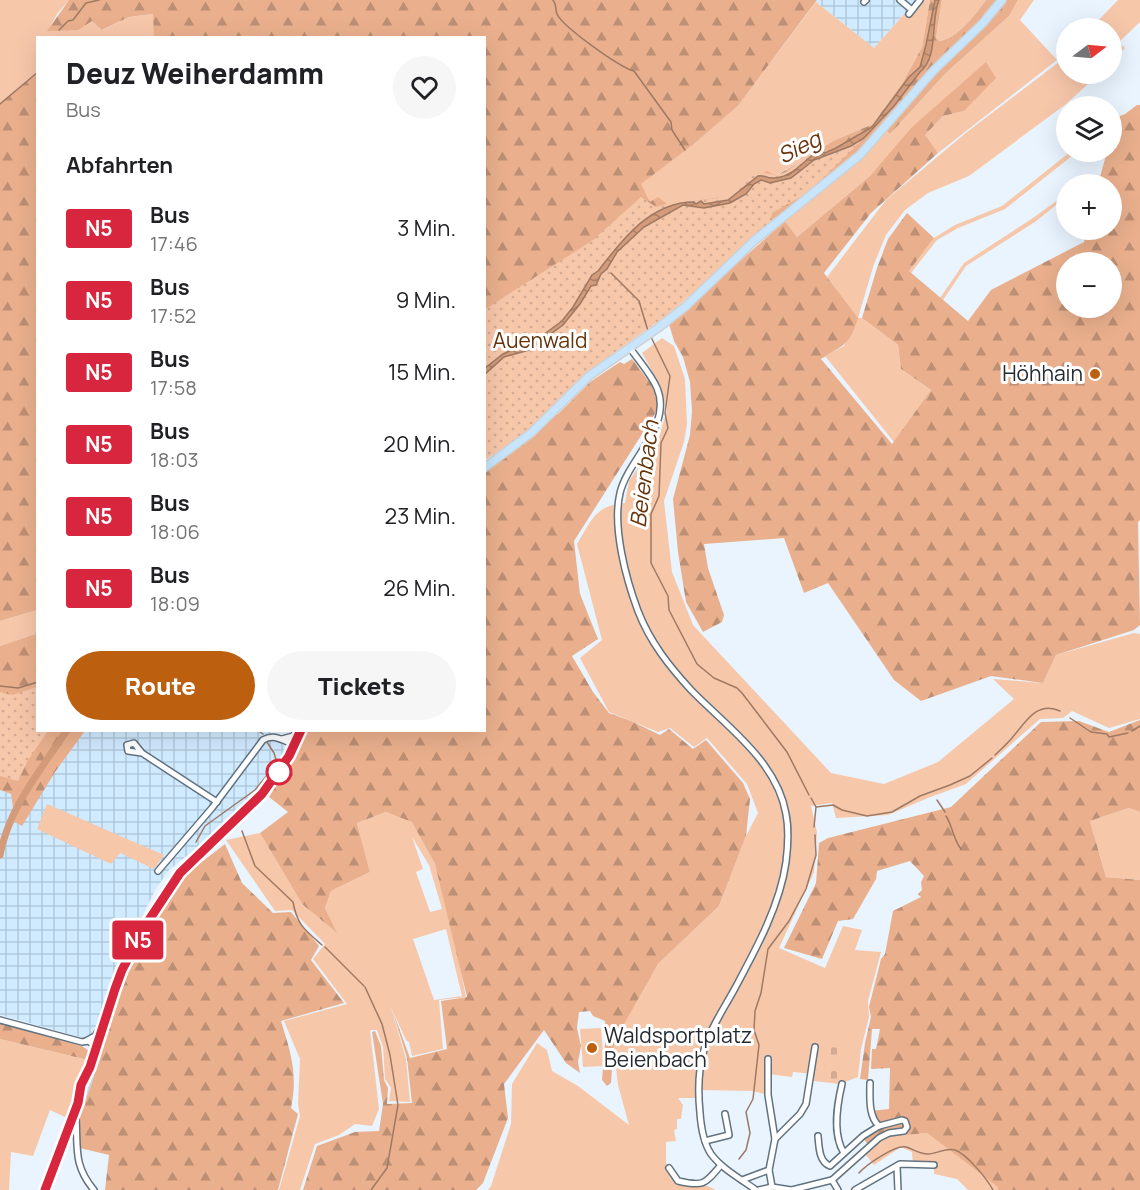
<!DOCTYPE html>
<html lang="de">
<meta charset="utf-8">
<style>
:root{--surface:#fff;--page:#f6f6f6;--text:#202124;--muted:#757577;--accent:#bc5f0f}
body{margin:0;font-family:Manrope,sans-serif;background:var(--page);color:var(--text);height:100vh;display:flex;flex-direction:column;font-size:22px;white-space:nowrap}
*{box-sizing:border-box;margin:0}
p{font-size:20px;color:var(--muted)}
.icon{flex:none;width:33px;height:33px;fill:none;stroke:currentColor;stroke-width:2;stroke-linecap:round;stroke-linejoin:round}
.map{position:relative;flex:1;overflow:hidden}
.sheet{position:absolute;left:36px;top:36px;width:450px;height:696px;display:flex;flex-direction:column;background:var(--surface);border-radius:0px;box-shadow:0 6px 24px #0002}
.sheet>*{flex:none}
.badge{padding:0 12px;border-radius:4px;font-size:21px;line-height:39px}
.needle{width:39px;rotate:74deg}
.fabs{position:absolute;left:1056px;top:18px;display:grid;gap:12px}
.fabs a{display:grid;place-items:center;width:66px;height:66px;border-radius:50%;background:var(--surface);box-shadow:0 6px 24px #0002;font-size:30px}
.map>.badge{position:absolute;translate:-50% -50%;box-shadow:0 0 0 3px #fff}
h2{padding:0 30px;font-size:22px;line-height:54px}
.round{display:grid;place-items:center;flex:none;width:63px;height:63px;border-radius:32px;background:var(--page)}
.summary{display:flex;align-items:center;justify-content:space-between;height:102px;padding:0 30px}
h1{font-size:28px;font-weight:800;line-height:45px}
.action{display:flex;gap:12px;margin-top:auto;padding:12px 30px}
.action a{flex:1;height:69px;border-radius:36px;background:var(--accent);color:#fff;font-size:24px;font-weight:800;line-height:69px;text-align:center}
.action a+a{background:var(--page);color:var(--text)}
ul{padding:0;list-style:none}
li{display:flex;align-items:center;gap:18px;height:72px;padding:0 30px}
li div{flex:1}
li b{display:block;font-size:22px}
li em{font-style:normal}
li .badge{min-width:66px;font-weight:700;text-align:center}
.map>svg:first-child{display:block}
</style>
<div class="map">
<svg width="1140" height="1190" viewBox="0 0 1140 1190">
<defs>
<pattern id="industrial-grid" width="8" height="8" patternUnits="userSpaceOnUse" patternTransform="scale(1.5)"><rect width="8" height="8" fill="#d0eaff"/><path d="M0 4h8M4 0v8" fill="none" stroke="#b2c9db"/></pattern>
<pattern id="forest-firs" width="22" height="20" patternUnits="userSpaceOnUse" patternTransform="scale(1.5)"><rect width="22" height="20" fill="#eab08d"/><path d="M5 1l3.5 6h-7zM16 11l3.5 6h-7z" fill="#bd8f74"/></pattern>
<pattern id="cemetery-stones" width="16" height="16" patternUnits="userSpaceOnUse" patternTransform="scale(1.5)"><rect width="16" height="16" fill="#f7c7aa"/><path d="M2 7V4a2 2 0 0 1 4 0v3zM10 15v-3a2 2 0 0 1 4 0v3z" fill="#d3ab93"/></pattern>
<pattern id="park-dots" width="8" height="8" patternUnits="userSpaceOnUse" patternTransform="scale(1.5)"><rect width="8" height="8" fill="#f7c7aa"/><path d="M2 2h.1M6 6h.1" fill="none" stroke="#d3ab93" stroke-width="1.8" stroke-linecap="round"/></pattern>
<pattern id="water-waves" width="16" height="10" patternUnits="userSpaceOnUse" patternTransform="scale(1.5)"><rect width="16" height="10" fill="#d39b79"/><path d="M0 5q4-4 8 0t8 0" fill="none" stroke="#ab7f64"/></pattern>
</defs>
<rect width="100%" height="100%" fill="#e9f4fe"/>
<g fill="url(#industrial-grid)">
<polygon points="817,0 916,0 874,48 816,2"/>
<polygon points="85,731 269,731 285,747 286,753 266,785 235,817 169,870 155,890 117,969 91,1040 0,1015 0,790 11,794 15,822 55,772"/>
</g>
<g fill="#f7c7aa" fill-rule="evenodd">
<polygon points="0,0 69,0 57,14 48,31 92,21 103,30 129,17 154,14 154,37 38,38 37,74 0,103"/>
<polygon points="924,0 930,0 922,47 903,82 873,124 833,141 775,176 728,196 683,202 670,206 650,202 640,184 694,144 738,106 816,2 874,48 905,13 910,16"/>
<path d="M942,0H986C975,15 958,38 938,41L936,38Z"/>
<polygon points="1018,0 1034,0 1020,20 1057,60 938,153 924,136 943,116 964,111 986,63 870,176 797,237 785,221 797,208 847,171 886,131 890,134 946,73 1009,16"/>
<polygon points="1118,0 1140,0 1140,22 1119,42 1125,48 1112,62 1112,28 1091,28"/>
<polygon points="1066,54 1066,74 1099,74 1066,104 969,176 928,193 905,210 886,235 874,264 858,318 862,318 898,345 901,369 931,390 894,442 825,356 844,346 857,318 827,277 886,200 967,132 1059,62"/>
<polygon points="1070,152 1077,152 1005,209 958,228 937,240 911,273 909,271 934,238 955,225 1002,206"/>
<polygon points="1066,194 1066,197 1035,222 966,266 943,300 940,298 964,263 1033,218"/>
<path d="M662,338L674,346L685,379L687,424L684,442L664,501L672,572L693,625L831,773L884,784L938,762L1014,699L993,679L1043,683L1056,655L1134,633L1140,634V719L1109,728L1072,711L1063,718L1040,719L966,784L928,798L888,815L836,818L832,803L811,806L817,832L814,872L779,948L825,968L843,926L862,930L855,950L881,952L868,1001L869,1017L861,1049L858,1077L840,1084L814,1081L813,1074L793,1072L792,1077L768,1074V1095L753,1091L700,1090L699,1098H678L683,1105L681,1119H677V1129L674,1130L676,1141L666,1142V1163L677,1179L701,1183L716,1190H488L491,1186L511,1124L512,1084L537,1043L547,1050L552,1071L578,1086L629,1125L618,1085L613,1042L658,964L719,906L746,836L758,813L747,784L707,738L694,747L670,728L658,732L609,712L580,658L602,640L577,544C592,520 594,506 625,503L629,481L659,437L667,410L660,385L642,353Z"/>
<polygon points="37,610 37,626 35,634 0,646 0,621"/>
<polygon points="47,804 164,855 154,869 120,853 111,864 37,829"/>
<polygon points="1129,808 1140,812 1140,880 1106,877 1090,821"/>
<path d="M386,812L412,821L435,864L452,927L466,997L439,1000L443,1049L412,1056L409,1042L406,1040L391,1007L406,1059L410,1102L389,1101L391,1088L385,1079L383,1047L377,1030H370L379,1109L372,1126L355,1124L339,1135L315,1144L300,1190H279L300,1116L298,1104L300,1059L284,1021L347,1004L313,959L325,944L292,910L275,911L226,840L260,833L302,904L336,932L325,908L331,891L370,872L357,823ZM412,837L429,865L442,909L430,912L416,872L423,869ZM446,929L462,996L434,1000L413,939Z"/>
<polygon points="601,1028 604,1066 583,1067 580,1029"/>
<polygon points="0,1039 88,1060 69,1119 50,1110 33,1156 11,1152 9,1190 0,1190"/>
<polygon points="927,1133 999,1187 998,1190 968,1190 957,1179 934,1174 934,1165 913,1164 912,1152 901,1147 874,1165 866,1155 868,1145 895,1136"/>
</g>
<g fill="url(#forest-firs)" fill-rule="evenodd">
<path d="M69,0H817L738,106L694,144L641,184L650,202L658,197L670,206L683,202L728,196L754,177L767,171L776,176L833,141L873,124L903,82L922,47L930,0H942L936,38L939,41C958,38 975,15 986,0H1018L1009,16L946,73L890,134L883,128L850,161L750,238L485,417L484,38L154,37L153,14L129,17L102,30L92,21L78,30L47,31Z"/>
<path d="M986,62L996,78L964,111L943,116L925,135L938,153L871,213L824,273L858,318C849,347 844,344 821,359L892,444L931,390L901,369L898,345L862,318L877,268L888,239L907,213L934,238L909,271L968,321L991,290L1084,242L1087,230H1112V184H1098L1107,152H1112V119L1125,114L1137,105H1140V520L1138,522L1140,625L1134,630L1056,655L1043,683L991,676L921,701L894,680L828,583L804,593L784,538L704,544L708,568L724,615L722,622L703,632L686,602L678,552L673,499L690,435L692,411L690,382L683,357L674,341L669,324L785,221L797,237L870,176L912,127ZM1066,262H1112V308H1066Z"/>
<polygon points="37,74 37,610 0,621 0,103"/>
<polygon points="632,359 654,388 658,409 574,541 580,594 598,639 572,656 593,692 609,713 631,721 660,735 669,729 693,749 706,740 743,783 750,799 746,836 719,906 658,964 614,1042 611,1083 607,1086 602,1080 606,1032 605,1021 593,1016 590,1011 579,1012 577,1028 581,1046 578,1062 580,1073 566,1063 544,1030 504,1084 508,1118 483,1183 476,1190 303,1190 317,1146 355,1132 379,1131 383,1104 372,1032 375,1031 381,1046 384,1080 388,1088 387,1104 412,1103 407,1058 391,1006 410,1058 447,1049 441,1001 467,997 435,864 412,822 386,812 357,823 370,872 331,891 325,908 337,933 302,904 260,833 288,812 269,797 298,747 304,731 484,730 485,472 559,413 590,382 620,362 624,364"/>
<polygon points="37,626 38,730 85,731 55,772 22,826 15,822 11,794 0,790 0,646 35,634"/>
<polygon points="1140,720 1140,812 1129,808 1090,821 1106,877 1140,880 1140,1190 998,1190 998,1187 927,1133 895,1136 868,1145 862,1136 874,1127 871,1111 889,1109 890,1068 871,1069 872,1049 876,1049 880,1029 872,1029 868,1080 860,1079 865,1043 871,1017 869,1007 881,959 885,954 893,911 921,897 918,894 922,890 921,882 924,876 910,861 877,871 876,879 853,919 838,921 822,959 784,948 816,883 819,843 828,838 951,807 1041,722 1079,721 1109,732"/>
<path d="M225,844L242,883L273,913L291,912L319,946L311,960L344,1003L281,1021C291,1053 298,1075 291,1108L298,1114L278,1190H105L109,1155L80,1148L78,1120L128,970L181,878Z"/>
<polygon points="0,1023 82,1046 89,1051 88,1060 0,1039"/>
</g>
<polygon fill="url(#cemetery-stones)" points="827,1046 844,1049 838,1083 823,1081"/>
<g fill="url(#park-dots)">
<path d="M866,130V136L809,192L772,213L771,218L774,219L753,236L750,243L670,313L594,367L524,435L485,460L484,310L593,240L641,197L656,207C676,200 697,202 717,198C733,195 746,182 757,172L776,175L786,172L805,158L823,153L854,139Z"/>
<polygon points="37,687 38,730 48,731 28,760 18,781 0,776 0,692 12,695"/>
</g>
<path fill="url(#water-waves)" stroke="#9e7963" stroke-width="1.5" d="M935,0H939C930,22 939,57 920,72L894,106L864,138L851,146L814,160L791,178L770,183L761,180L754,184L746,194L730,203L704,208L683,205L644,227L617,252L607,269L601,274L596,285L591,286L580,304L563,325L529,350L504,357L485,374V368L503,354L512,350L524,349L562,321L573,307L592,275L598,271C622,240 650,202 694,202L696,204L701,201L704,204L728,200L758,176C765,175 766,178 772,178C789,179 801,164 814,154L816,153L820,155L822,152L825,153L836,148L872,127L909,77L920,67L926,45Z"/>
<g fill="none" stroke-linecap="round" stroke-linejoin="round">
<g stroke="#9e7963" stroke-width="1.5">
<path d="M553,0C557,5 555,9 557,14C563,27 619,67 634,71L671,122L672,130L685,150"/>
<polyline points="59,30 68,21 73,20 86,3 99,0"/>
<polyline points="0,104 38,72"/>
<polyline points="611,273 639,301 648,331"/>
<polyline points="650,335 670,376 665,413 668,428 661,443 659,496 651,514 651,563 668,596 669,610 697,664 714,678 737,688 742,693 787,752 809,795"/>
<polyline points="0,686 18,688 38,682"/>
<polyline points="1070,718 1091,732 1107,734 1109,737 1128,733"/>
<polyline points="257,730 263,734"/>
<polyline points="1132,731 1140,726"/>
<path d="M995,755C1000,750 1007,744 1012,738C1025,723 1037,700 1060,711"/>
<polyline points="811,798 816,807 814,827"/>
<polyline points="937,800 945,812"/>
<polyline points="816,807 833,805 842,810 867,816 892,812 920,796 950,785 970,776 992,758"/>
<path d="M946,816C953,827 953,839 961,849"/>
<path d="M242,831L255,866L293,902C297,925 305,930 322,945"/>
<polyline points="196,842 205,826 255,790 277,763 274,753 267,742"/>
<polyline points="325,947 364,986"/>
<polyline points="365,987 382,1024 390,1055 398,1105 387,1168 371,1190"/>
<polyline points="739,1159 746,1150 750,1133 746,1112 753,1099 759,1045 754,1030 755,1011 761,993 768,949 789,921 806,889 816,855 815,835"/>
<path d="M859,1173C866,1165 896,1144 906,1147C913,1149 919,1154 928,1154C937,1154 946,1147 955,1150C967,1154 987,1179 993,1190"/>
</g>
<path stroke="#d39b79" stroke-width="7" d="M0,855C9,807 41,770 67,730"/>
<g stroke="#617280" stroke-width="8">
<g id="minor">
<polyline points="900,0 912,10"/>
<polyline points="864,2 866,0"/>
<polyline points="909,14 920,0"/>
<path d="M630,348C639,361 651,374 657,388C673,426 628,459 620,493C612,527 626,579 638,611C650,642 669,666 691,690C726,726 777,761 786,814C789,829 788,846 786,862C780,906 755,951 734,990C723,1010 710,1029 704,1050C698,1070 698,1093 700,1113C701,1127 703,1142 711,1154C722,1169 741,1179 756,1190"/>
<polyline points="282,739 293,736 298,730"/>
<polyline points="142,753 128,751 127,745 134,743 142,753 217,802"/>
<path d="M158,871L212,808L263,740C275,733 283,741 295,745"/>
<polyline points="0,1020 82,1042 88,1041 97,1047"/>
<polyline points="86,1041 95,1036 102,1026"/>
<polyline points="768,1059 768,1095 775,1139"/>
<path d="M870,1083C870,1097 868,1116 879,1126"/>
<path d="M842,1084C837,1105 832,1134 844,1153"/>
<path d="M74,1114L76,1118C78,1148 73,1165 94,1190"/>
<polyline points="705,1141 729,1135 725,1114"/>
<polyline points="897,1167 898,1190"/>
<path d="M669,1168L678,1181C704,1187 705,1184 721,1165"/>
<polyline points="769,1170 772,1187"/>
<polyline points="742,1180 769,1170 775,1139 800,1114 806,1104 815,1047"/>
<polyline points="832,1180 838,1190"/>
<polyline points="759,1190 772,1187 791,1190"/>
<path d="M792,1190L832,1180L879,1138L889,1133L904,1131L907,1127L905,1121L902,1120L879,1126L863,1136L830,1166C819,1162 819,1147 818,1136"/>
<polyline points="855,1190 900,1164 934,1165"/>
</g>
</g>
<g stroke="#cfd0d1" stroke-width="10">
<g id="major">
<polyline points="484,468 531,433 589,376 658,328 686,306 755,240 860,155 934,70 982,24 1002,0"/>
<polyline points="78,1098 85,1074"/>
<polyline points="45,1190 86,1086 115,989 122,970 147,923 180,873 262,794 289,756 301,730"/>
</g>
</g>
<use href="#minor" stroke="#fff" stroke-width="5"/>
<use href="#major" stroke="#c7e5fd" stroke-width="7"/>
</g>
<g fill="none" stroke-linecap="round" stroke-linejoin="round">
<g stroke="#fff" stroke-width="14">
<polyline id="line" points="45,1190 78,1103 81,1085 90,1067 115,989 122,970 147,923 180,873 262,794 289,756 301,730"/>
</g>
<use href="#line" stroke="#d7263d" stroke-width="9"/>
</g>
<g fill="#bc5f0f" stroke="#fff" stroke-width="2">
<circle cx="1095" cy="374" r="6"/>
<circle cx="592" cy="1048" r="6"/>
</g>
<circle fill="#fff" stroke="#d7263d" stroke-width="3" cx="279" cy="772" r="12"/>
<g text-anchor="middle" stroke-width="6" stroke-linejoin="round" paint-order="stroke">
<g font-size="21" fill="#67330a" stroke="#fff">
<text x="540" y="348">Auenwald</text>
</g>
<g font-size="21" fill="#232a30" stroke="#fff" text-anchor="end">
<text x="1083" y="381">Höhhain</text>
<text x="604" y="1043" text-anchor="start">Waldsportplatz<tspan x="604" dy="24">Beienbach</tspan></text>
</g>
<g font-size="22" font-style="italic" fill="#663209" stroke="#fff">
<text transform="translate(799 147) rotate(-27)" y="8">Sieg</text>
<text transform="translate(644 474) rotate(-83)" y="8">Beienbach</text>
</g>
</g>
</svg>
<div class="fabs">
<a><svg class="needle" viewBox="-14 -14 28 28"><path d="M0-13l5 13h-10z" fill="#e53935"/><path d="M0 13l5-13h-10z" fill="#757577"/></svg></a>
<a><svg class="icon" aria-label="layers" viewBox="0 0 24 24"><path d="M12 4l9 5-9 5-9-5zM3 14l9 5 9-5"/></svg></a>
<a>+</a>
<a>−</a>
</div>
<b class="badge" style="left:138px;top:940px;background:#d7263d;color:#fff">N5</b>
<section class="sheet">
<div class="summary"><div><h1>Deuz Weiherdamm</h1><p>Bus</p></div><a class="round"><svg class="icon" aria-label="heart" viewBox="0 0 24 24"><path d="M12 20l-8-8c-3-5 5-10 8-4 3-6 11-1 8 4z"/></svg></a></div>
<h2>Abfahrten</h2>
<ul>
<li><span class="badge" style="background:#d7263d;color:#fff">N5</span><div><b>Bus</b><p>17:46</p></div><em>3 Min.</em></li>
<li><span class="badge" style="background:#d7263d;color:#fff">N5</span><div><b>Bus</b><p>17:52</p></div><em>9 Min.</em></li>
<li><span class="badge" style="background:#d7263d;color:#fff">N5</span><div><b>Bus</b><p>17:58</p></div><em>15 Min.</em></li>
<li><span class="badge" style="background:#d7263d;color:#fff">N5</span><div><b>Bus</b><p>18:03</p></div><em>20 Min.</em></li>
<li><span class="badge" style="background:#d7263d;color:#fff">N5</span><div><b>Bus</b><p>18:06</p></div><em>23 Min.</em></li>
<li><span class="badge" style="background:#d7263d;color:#fff">N5</span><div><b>Bus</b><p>18:09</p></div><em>26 Min.</em></li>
</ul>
<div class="action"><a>Route</a><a>Tickets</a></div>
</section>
</div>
